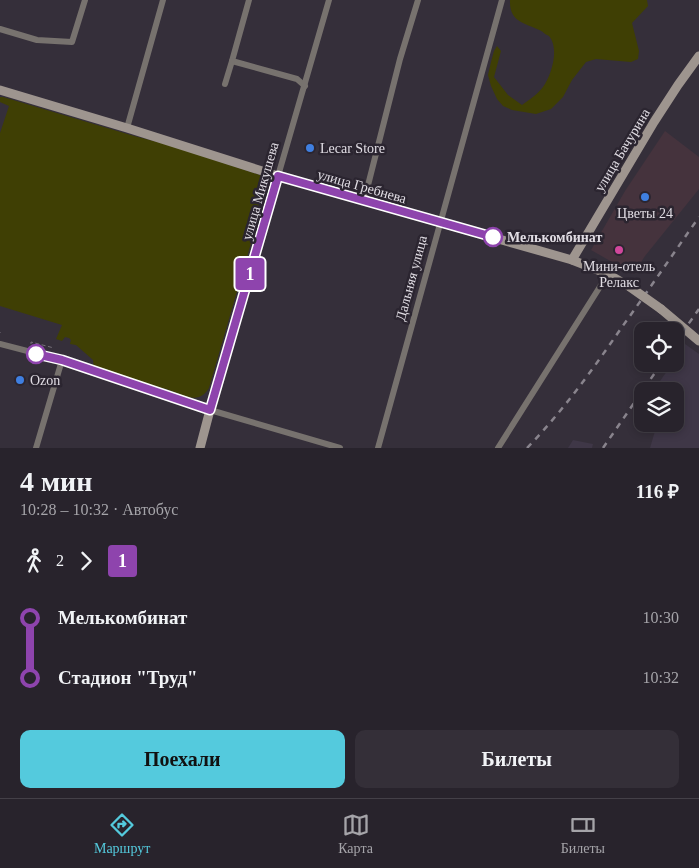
<!DOCTYPE html>
<html lang="ru">
<meta charset="utf-8">
<style>
:root{--surface:#28232c;--page:#342f38;--text:#f1f3f6;--muted:#a5a4a9;--line:#444048;--accent:#54cadd}
body{margin:0;font-family:"Times New Roman",serif;background:var(--page);color:var(--text);height:100vh;display:flex;flex-direction:column;font-size:19px;white-space:nowrap}
*{box-sizing:border-box;margin:0}
p{font-size:16px;color:var(--muted)}
.icon{flex:none;width:28px;height:28px;fill:none;stroke:currentColor;stroke-width:2;stroke-linecap:round;stroke-linejoin:round}
.map{position:relative;height:448px;overflow:hidden}
.sheet{display:flex;flex-direction:column;background:var(--surface);flex:1}
.sheet>*{flex:none}
.badge{padding:0 10px;border-radius:4px;font-size:18px;line-height:32px}
.buttons{position:absolute;left:634px;top:322px;display:grid;gap:10px}
.buttons a{display:grid;place-items:center;width:50px;height:50px;border-radius:10px;background:var(--surface);box-shadow:0 2px 8px #0003,0 0 0 1px var(--line);font-size:25px}
.map>.badge{position:absolute;translate:-50% -50%;box-shadow:0 0 0 2px #fff}
.legs{display:flex;align-items:center;gap:8px;height:55px;padding:0 20px;font-size:16px}
.legs p{margin-inline-start:auto}
.summary{display:flex;align-items:center;justify-content:space-between;height:85px;padding:0 20px}
h1{font-size:28px;font-weight:700;line-height:38px}
.cta{display:flex;gap:10px;margin-top:auto;padding:10px 20px}
.cta a{flex:1;height:58px;border-radius:10px;background:var(--accent);color:#111;font-size:20px;font-weight:700;line-height:58px;text-align:center}
.cta a+a{background:var(--page);color:var(--text)}
ul{padding:0 20px;list-style:none}
li{display:flex;align-items:center;gap:18px;height:60px;font-size:19px}
li i{display:grid;place-items:center;width:8px;height:100%;margin:0 6px;background:currentColor}
li i::after{content:'';width:12px;height:12px;margin:-6px;border:4px solid;border-radius:50%;background:var(--surface)}
li p{margin-inline-start:auto}
li:first-child i{background:linear-gradient(#0000 50%,currentColor 0)}
li:last-child i{background:linear-gradient(currentColor 50%,#0000 0)}
.tab-bar{display:flex;justify-content:space-around;align-items:center;height:70px;border-top:1px solid var(--line);background:var(--surface);font-size:14px;color:var(--muted)}
.tab-bar a{display:grid;justify-items:center;gap:2px}
.tab-bar .current{color:var(--accent)}
.map>svg:first-child{display:block}
</style>
<div class="map">
<svg width="699" height="448" viewBox="0 0 699 448">
<rect width="100%" height="100%" fill="#352f3a"/>
<polygon fill="#45333d" points="665,131 699,157 699,189 645,256 633,274 591,250 625,191"/>
<g fill="#3f3747">
<polygon points="685,344 699,354 699,448 650,448 657,424 675,424 675,391 653,391 672,364 675,364 675,360"/>
<polygon points="573,440 593,444 592,448 568,448"/>
</g>
<g fill="#3f3f04">
<path d="M510,0H647L648,6L632,23L639,51L638,59L631,62L596,59L586,62L572,80L563,97L551,109L536,114L512,110L503,106L497,99L491,86L488,75L491,62L494,51L497,46L501,51L494,77L508,95L522,105C529,100 538,94 543,87C551,76 560,49 549,36C549,36 543,33 543,32C527,23 509,24 510,0Z"/>
<path d="M0,97H3L134,136L169,145L269,178V181L209,388C196,410 176,388 156,387L97,368L94,369L93,360L76,345L70,344L71,340L69,338L65,337L62,341L56,339L62,325L0,306V133L9,106L0,102Z"/>
</g>
<g fill="none" stroke-linecap="round" stroke-linejoin="round">
<g stroke="#756f79" stroke-width="1" stroke-dasharray="4 2.5" stroke-linecap="butt">
<polyline points="0,332 0,333"/>
<polyline points="31,344 31,342 54,348"/>
</g>
<g stroke="#77726e" stroke-width="6">
<polyline points="249,0 232,61 297,79 305,86"/>
<polyline points="0,29 37,40 72,42 85,0"/>
<polyline points="225,84 232,61"/>
<polyline points="127,128 163,0"/>
<polyline points="278,176 329,0"/>
<polyline points="364,201 400,59 418,0"/>
<polyline points="0,344 62,360 210,410 340,448"/>
<polyline points="36,448 62,360"/>
<polyline points="378,448 502,0"/>
<polyline points="498,448 608,274"/>
</g>
<g stroke="#9e958f" stroke-width="9">
<polyline points="0,90 127,128 278,176 572,260 608,274 630,287"/>
<polyline points="572,260 654,122 678,85 699,56"/>
<polyline points="661,309 699,341"/>
<polyline points="200,448 210,410 278,176"/>
</g>
<g stroke="#89848d" stroke-width="2.5" stroke-dasharray="6 6" stroke-linecap="butt">
<polyline points="675,343 699,309"/>
<path d="M527,448C563,411 593,369 622,327C648,291 673,254 699,217"/>
<polyline points="603,448 661,364"/>
</g>
<polyline stroke="#9e958f" stroke-width="9" points="630,287 661,309"/>
</g>
<g fill="none" stroke-linecap="round" stroke-linejoin="round">
<g stroke="#fff" stroke-width="11">
<polyline id="line-1" points="36,354 62,360 210,410 278,176 493,237"/>
</g>
<use href="#line-1" stroke="#8e44ad" stroke-width="8"/>
</g>
<g fill="#3f7fe0" stroke="#2b2530" stroke-width="2">
<circle cx="310" cy="148" r="5"/>
<circle cx="645" cy="197" r="5"/>
<circle cx="20" cy="380" r="5"/>
</g>
<g fill="#fff" stroke="#8e44ad" stroke-width="2.5">
<circle cx="493" cy="237" r="9"/>
<circle cx="36" cy="354" r="9"/>
</g>
<circle fill="#d1479c" stroke="#2b2530" stroke-width="2" cx="619" cy="250" r="5"/>
<g text-anchor="middle" stroke-width="5" stroke-linejoin="round" paint-order="stroke">
<g font-size="14" fill="#e1dde4" stroke="#2b2530" text-anchor="start">
<text x="320" y="153">Lecar Store</text>
<text x="645" y="218" text-anchor="middle">Цветы 24</text>
<text x="619" y="271" text-anchor="middle">Мини-отель<tspan x="619" dy="16">Релакс</tspan></text>
<text x="30" y="385">Ozon</text>
</g>
<g font-size="14" fill="#e1dde4" stroke="#2b2530">
<text transform="translate(622 150) rotate(-59)" y="5">улица Бачурина</text>
<text transform="translate(362 186) rotate(16)" y="5">улица Гребнева</text>
<text transform="translate(260 191) rotate(-74)" y="5">улица Микушева</text>
<text transform="translate(411 278) rotate(-75)" y="5">Дальняя улица</text>
</g>
<g font-size="14" font-weight="bold" fill="#e1dde4" stroke="#2b2530" text-anchor="start">
<text x="507" y="242">Мелькомбинат</text>
</g>
</g>
</svg>
<div class="buttons">
<a><svg class="icon" aria-label="locate" viewBox="0 0 24 24"><circle cx="12" cy="12" r="6"/><path d="M12 2v4M12 18v4M2 12h4M18 12h4"/></svg></a>
<a><svg class="icon" aria-label="layers" viewBox="0 0 24 24"><path d="M12 4l9 5-9 5-9-5zM3 14l9 5 9-5"/></svg></a>
</div>
<b class="badge" style="left:250px;top:274px;background:#8e44ad;color:#fff">1</b>
</div>
<section class="sheet">
<div class="summary"><div><h1>4 мин</h1><p>10:28 – 10:32 · Автобус</p></div><b>116 ₽</b></div>
<div class="legs"><svg class="icon" aria-label="walk" viewBox="0 0 24 24"><circle cx="13" cy="4" r="2"/><path d="M13 8l-2 6 4 7M11 14l-3 7M7 12l3-4h3l4 4"/></svg>2<svg class="icon" aria-label="forward" viewBox="0 0 24 24"><path d="M9 5l7 7-7 7"/></svg><b class="badge" style="background:#8e44ad;color:#fff">1</b></div>
<ul>
<li><i style="color:#8e44ad"></i><b>Мелькомбинат</b><p>10:30</p></li>
<li><i style="color:#8e44ad"></i><b>Стадион &quot;Труд&quot;</b><p>10:32</p></li>
</ul>
<div class="cta"><a>Поехали</a><a>Билеты</a></div>
</section>
<nav class="tab-bar">
<a class="current"><svg class="icon" aria-label="directions" viewBox="0 0 24 24"><path d="M12 3l9 9-9 9-9-9zM9 14v-3h6M13 9l2 2-2 2"/></svg>Маршрут</a>
<a><svg class="icon" aria-label="map" viewBox="0 0 24 24"><path d="M3 6l6-2 6 2 6-2v14l-6 2-6-2-6 2zM9 4v14M15 6v14"/></svg>Карта</a>
<a><svg class="icon" aria-label="tickets" viewBox="0 0 24 24"><path d="M3 7h18v10H3zM15 7v10"/></svg>Билеты</a>
</nav>
